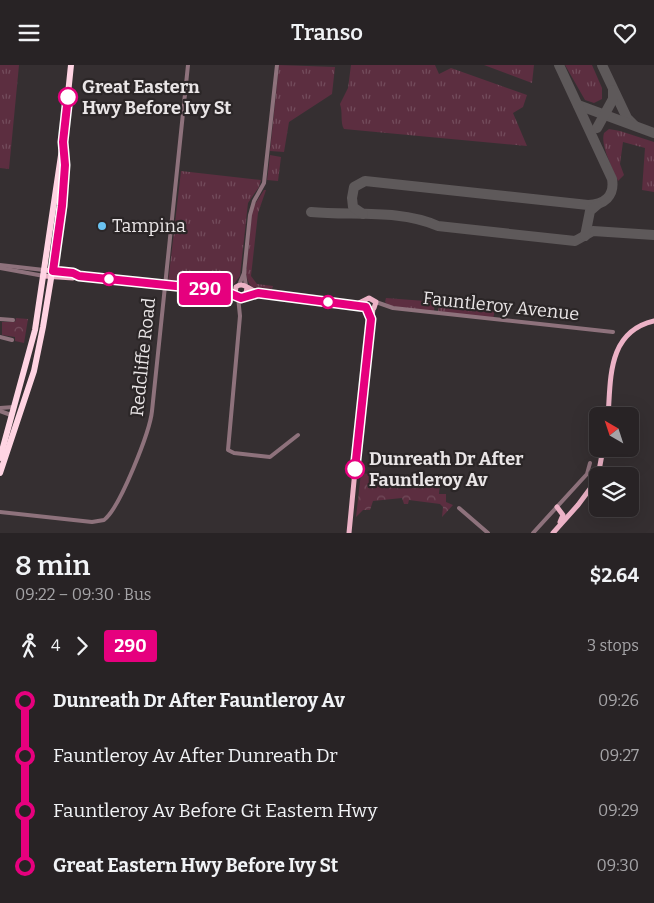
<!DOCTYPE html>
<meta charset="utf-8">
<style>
:root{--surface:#282325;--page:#302b2d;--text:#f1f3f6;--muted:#a5a4a7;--line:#444042}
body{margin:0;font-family:Bitter,serif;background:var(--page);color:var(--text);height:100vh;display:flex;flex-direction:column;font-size:19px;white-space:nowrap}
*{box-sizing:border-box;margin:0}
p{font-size:16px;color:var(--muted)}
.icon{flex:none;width:28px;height:28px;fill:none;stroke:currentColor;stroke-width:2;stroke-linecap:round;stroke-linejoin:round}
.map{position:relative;height:468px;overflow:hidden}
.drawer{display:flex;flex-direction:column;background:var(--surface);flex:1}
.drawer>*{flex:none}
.badge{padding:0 10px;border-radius:4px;font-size:18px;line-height:32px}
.needle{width:32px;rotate:321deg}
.controls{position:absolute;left:589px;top:342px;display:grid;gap:10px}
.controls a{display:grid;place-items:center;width:50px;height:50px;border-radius:8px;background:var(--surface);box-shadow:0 5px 20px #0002,0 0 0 1px var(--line);font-size:25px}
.map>.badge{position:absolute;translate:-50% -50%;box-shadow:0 0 0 2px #fff}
.legs{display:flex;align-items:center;gap:8px;height:55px;padding:0 15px;font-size:16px}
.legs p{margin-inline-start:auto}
.overview{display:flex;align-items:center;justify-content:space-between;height:85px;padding:0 15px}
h1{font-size:28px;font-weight:600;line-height:38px}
ul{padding:0 15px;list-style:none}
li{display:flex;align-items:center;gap:18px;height:55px;font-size:19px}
li i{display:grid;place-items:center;width:8px;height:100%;margin:0 6px;background:currentColor}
li i::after{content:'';width:12px;height:12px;margin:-6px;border:4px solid;border-radius:50%;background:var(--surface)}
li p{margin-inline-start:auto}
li:first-child i{background:linear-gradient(#0000 50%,currentColor 0)}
li:last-child i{background:linear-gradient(currentColor 50%,#0000 0)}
header{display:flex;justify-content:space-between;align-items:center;height:65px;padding:0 15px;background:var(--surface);font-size:22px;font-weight:600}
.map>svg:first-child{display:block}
</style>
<header><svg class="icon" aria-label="menu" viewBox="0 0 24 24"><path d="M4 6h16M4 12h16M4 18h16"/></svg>Transo<svg class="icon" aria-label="heart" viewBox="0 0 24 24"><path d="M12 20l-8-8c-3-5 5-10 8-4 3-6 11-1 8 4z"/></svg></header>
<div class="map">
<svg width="654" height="468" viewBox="0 0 654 468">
<defs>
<pattern id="grass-tufts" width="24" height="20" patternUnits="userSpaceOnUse" patternTransform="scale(1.25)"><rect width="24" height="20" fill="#5c2e40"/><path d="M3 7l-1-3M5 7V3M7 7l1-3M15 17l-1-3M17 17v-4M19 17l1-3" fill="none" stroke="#734c5c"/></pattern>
<pattern id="park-crowns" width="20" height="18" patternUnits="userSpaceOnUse" patternTransform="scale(1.25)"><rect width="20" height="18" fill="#5c2e40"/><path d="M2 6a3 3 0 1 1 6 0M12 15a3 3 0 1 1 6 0" fill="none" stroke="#734c5c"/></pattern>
</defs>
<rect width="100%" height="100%" fill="#352f31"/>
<g fill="url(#grass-tufts)">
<polygon points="0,0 19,0 9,104 0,103"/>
<polygon points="279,0 335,2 332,29 289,57 284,87 270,86"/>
<path d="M351,0H435L439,9L451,3L527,30L523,42L513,48L527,81L344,64C340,58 343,47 340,39L348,23Z"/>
<polygon points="484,0 534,0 532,18"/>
<polygon points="565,0 592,0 602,23 602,34 594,38 585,35"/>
<path d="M609,64L620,66L654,77V127L642,125L645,83L623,77L620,99L624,110L618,116C613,104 600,80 604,68Z"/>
<polygon points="270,90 281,92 278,116 267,115"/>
<polygon points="181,106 261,115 259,122 248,138 240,211 233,220 226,223 168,218"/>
<path d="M264,125H266L258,148L251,211L257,219L273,221L271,228C257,226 248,224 246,208L252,149L253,142Z"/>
<polygon points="426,231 435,232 434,247 389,241 385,237 386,233 425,236"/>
<polygon points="439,239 495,245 493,254 438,247"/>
</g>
<g fill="url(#park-crowns)">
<polygon points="16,253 28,254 24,278 15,276 15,272 2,270 2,257 15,257"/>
<polygon points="361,408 440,418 439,429 446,429 446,437 453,440 442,452 443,442 440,439 409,435 408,439 404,439 402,433 373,436 370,445 363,445 356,452"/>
</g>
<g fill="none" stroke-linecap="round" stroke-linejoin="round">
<g stroke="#5e595a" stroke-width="10">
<polyline points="602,0 627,53 634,60"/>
<polyline points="578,40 654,68"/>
<polyline points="597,63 613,34 613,25"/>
<path d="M311,147C352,151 399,144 438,161L575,176L593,166L654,170"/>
<path d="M363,149L353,142L352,133L354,122L365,116L588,140C604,140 615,131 612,114L559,0"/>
<polyline points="585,171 590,146 597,140"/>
</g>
<g stroke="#8e727c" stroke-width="4">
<polyline points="0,200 44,205"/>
<polyline points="0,203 44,211"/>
<polyline points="239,220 244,208"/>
<polyline points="246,221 244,208 250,150 254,136 264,118 277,0"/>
<polyline points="238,232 240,251 228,385 234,388 270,392 298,370"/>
<polyline points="376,237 393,243 613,267"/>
<polyline points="0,254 13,255"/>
<polyline points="0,272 12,275"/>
<polyline points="0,343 14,342"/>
<polyline points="0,346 11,350"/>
<polyline points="459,443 488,468"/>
<path d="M0,447L92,457L104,455C120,443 150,366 152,346L188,0"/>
<polyline points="533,468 587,409 590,398"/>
</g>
<g stroke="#ecb2c6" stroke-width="5">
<polyline points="44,205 73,208 79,211"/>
<polyline points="44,211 73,213 79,211 224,226 235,229"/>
<path d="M247,223L245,232H239L235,229L236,222C243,216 250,225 258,228"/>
<polyline points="246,231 258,228 357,239 371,244 374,243 376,237 369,233 357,239"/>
<path d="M608,351C611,314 607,267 654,256"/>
<polyline points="598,411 603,384"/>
<polyline points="557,442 563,450 560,457"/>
<polyline points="349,468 365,302 373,244"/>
<polyline points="553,468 578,440 598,413"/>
</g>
<g stroke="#ffd4e3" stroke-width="6">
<polyline points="0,393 35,265 63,77 71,0"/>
<polyline points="0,408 34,306 43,262 63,141 64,83"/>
</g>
</g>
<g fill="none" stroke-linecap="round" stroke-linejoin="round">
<g stroke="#fff" stroke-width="11">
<polyline id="line-1" points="68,32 63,77 65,100 62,141 53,206 73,208 79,211 224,226 241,233 258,228 366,242 371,254 355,404"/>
</g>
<use href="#line-1" stroke="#e6007e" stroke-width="8"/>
</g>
<g fill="#fff" stroke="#e6007e" stroke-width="2.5">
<circle cx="68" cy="32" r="9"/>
<circle cx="109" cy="214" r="6"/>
<circle cx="328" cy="237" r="6"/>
<circle cx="355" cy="404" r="9"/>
</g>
<circle fill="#6ac3f1" stroke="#2b2627" stroke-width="2" cx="102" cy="161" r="5"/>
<g text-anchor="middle" stroke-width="4.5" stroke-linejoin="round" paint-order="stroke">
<g font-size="18" font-weight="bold" fill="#e9e5e6" stroke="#2b2627" text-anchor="start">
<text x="82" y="28">Great Eastern<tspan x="82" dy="21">Hwy Before Ivy St</tspan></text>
<text x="369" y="400">Dunreath Dr After<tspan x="369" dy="21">Fauntleroy Av</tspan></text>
</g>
<g font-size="18" fill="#e9e5e6" stroke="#2b2627" text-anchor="start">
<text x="112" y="167">Tampina</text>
</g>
<g font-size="18" fill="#e9e5e6" stroke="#2b2627">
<text transform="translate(501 241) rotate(6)" y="6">Fauntleroy Avenue</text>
<text transform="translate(143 292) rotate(-84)" y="6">Redcliffe Road</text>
</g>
</g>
</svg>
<div class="controls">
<a><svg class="needle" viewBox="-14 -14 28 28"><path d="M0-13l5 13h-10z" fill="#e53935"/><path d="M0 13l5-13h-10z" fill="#a5a4a7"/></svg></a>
<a><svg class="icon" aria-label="layers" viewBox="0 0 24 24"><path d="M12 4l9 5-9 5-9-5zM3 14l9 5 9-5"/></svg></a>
</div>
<b class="badge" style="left:205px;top:224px;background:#e6007e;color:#fff">290</b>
</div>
<section class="drawer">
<div class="overview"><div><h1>8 min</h1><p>09:22 – 09:30 · Bus</p></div><b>$2.64</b></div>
<div class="legs"><svg class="icon" aria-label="walk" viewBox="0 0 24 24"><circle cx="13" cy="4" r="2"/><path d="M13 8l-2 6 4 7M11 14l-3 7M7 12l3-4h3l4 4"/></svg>4<svg class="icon" aria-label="forward" viewBox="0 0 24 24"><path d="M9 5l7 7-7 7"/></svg><b class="badge" style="background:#e6007e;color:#fff">290</b><p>3 stops</p></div>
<ul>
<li><i style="color:#e6007e"></i><b>Dunreath Dr After Fauntleroy Av</b><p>09:26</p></li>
<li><i style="color:#e6007e"></i><span>Fauntleroy Av After Dunreath Dr</span><p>09:27</p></li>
<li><i style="color:#e6007e"></i><span>Fauntleroy Av Before Gt Eastern Hwy</span><p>09:29</p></li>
<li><i style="color:#e6007e"></i><b>Great Eastern Hwy Before Ivy St</b><p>09:30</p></li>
</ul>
</section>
